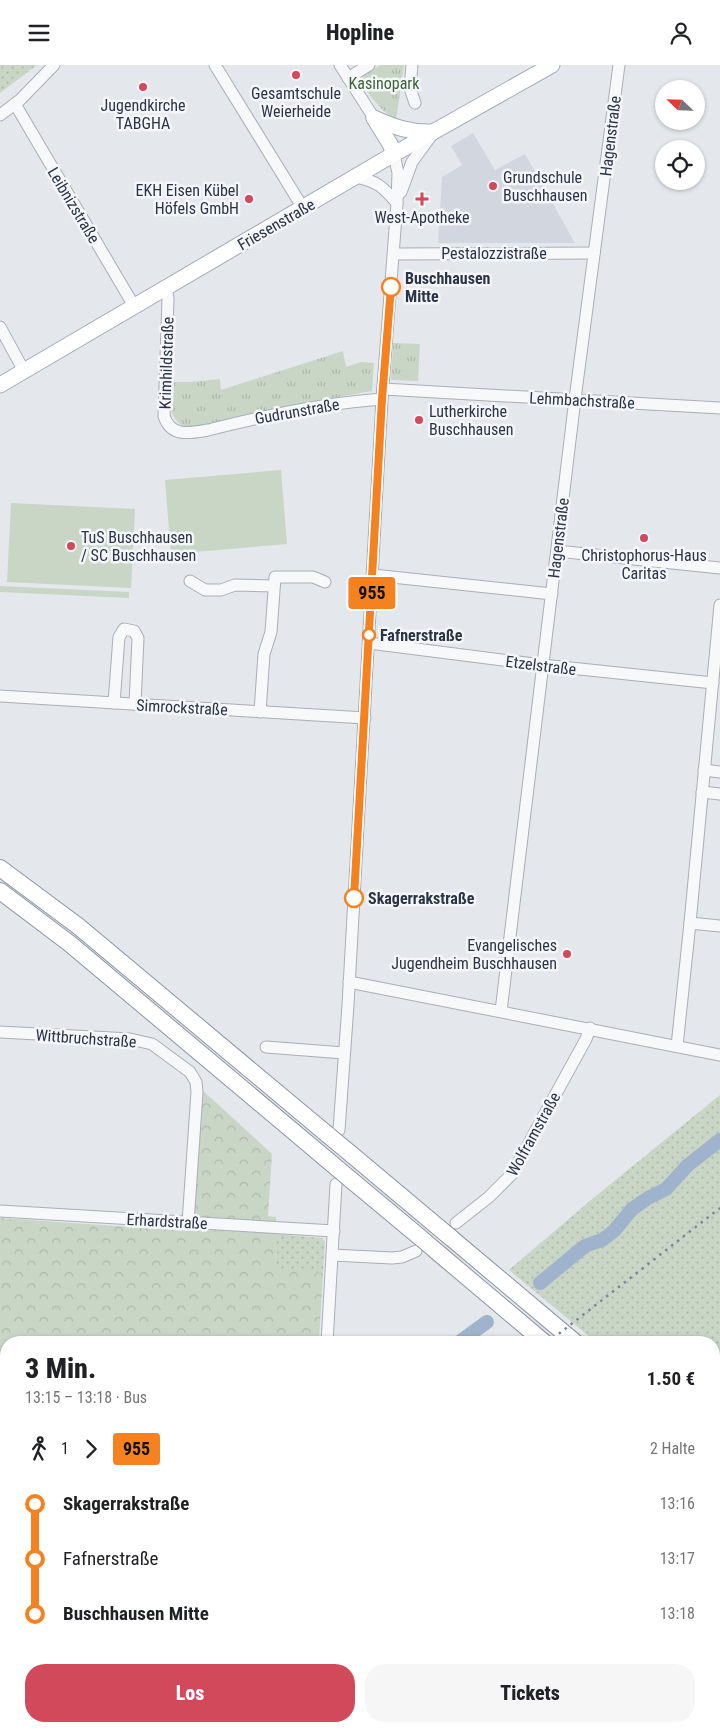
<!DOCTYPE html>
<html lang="de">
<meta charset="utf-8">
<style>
:root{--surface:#fff;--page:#f6f6f6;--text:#202124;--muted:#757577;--accent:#d1495b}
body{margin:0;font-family:"Roboto Condensed",sans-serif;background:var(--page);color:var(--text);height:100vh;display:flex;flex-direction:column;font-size:19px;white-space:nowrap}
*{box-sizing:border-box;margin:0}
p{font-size:16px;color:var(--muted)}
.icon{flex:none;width:28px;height:28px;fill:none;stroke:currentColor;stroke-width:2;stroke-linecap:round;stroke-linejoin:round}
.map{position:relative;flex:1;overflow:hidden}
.drawer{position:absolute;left:0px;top:1271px;width:720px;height:396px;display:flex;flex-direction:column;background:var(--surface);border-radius:20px 20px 0 0;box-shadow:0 1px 4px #0004}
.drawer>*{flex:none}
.badge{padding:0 10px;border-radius:4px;font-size:18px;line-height:32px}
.needle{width:32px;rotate:293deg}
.fabs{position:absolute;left:655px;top:15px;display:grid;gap:10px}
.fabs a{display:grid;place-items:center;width:50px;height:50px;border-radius:50%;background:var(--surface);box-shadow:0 1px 4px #0004;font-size:25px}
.map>.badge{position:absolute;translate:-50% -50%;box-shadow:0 0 0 2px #fff}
.legs{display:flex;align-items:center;gap:8px;height:55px;padding:0 25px;font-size:16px}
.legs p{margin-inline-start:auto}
.summary{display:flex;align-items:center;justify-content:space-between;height:85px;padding:0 25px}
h1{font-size:28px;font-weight:800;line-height:38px}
.cta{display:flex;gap:10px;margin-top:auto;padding:10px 25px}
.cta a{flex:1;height:58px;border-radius:20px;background:var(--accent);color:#fff;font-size:20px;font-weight:800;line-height:58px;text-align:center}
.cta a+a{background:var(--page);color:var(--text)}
ul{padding:0 25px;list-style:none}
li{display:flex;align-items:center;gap:18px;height:55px;font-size:19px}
li i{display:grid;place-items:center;width:8px;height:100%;margin:0 6px;background:currentColor}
li i::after{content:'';width:12px;height:12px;margin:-6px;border:4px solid;border-radius:50%;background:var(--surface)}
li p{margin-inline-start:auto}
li:first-child i{background:linear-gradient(#0000 50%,currentColor 0)}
li:last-child i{background:linear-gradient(currentColor 50%,#0000 0)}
header{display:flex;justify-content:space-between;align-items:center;height:65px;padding:0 25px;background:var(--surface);font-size:22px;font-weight:800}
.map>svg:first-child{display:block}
</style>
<header><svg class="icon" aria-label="menu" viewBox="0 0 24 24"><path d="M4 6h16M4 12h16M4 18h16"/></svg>Hopline<svg class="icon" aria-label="person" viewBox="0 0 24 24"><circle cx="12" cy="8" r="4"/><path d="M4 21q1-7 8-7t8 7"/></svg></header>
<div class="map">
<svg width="720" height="1667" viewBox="0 0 720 1667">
<defs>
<pattern id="grass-dots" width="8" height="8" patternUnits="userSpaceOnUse" patternTransform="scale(1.25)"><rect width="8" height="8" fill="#c9d6c5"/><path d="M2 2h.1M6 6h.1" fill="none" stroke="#adb8ab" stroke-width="1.8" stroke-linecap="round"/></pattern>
<pattern id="forest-crowns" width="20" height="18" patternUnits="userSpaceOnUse" patternTransform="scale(1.25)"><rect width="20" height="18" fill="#c9d6c5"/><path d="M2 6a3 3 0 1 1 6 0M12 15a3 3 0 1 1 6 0" fill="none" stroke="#adb8ab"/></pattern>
<pattern id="park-tufts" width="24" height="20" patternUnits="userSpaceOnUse" patternTransform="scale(1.25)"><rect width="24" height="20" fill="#c9d6c5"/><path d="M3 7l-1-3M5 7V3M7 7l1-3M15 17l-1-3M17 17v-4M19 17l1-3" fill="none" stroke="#adb8ab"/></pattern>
</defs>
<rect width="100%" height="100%" fill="#e4e7ec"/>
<g fill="#d2d6de">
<polygon points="473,68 495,105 525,89 575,178 438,178 442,112 462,100 451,81"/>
<polygon points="714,1487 720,1493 720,1667 655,1667 639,1661 714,1661"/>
<polygon points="494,1661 548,1661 563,1667 496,1667"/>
</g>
<g fill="url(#grass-dots)">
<polygon points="0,0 37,0 0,28"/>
<polygon points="720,1030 720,1380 714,1375 714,1278 596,1277 509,1205 591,1135"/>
<polygon points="276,1169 322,1173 325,1177 323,1208 277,1204"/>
</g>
<polygon fill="url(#forest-crowns)" points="200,1023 272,1089 268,1151 276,1152 277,1203 323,1208 319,1277 6,1278 6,1609 0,1614 0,1153 189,1166"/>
<g fill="url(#park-tufts)">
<path d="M381,0H404L396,55C379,45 369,29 358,13Z"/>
<polygon points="393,278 420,279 418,316 391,315"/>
<path d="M343,286L346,302L361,297L374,298L372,326L292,340L187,364C166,351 170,339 171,317H191L220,314L221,325Z"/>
</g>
<g fill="#c9d6c5">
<polygon points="281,405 287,479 171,489 165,415"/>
<polygon points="11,438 135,444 131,523 7,517"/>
<polygon points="0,521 129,527 129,533 0,527"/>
</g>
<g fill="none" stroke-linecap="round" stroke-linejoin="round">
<g stroke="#9fb4cc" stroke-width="14">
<polyline points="540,1218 585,1181 602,1175 614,1166 632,1144 648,1133 666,1124 688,1100 720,1075"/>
<polyline points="458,1278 487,1257"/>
<polyline points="0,1623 6,1618"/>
</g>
<g stroke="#a9aeb7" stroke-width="13">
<g id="minor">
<polyline points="215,0 303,143"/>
<polyline points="340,0 374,53"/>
<polyline points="412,0 410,23 415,38"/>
<polyline points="348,13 369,0"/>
<polyline points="15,39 134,241"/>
<polyline points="0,50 20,35 54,0"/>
<path d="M356,112C377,116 383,122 397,138"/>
<polyline points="401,127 412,97 431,71"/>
<polyline points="394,189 594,188"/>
<path d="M166,223L168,233L164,351C171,373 191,368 208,365"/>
<polyline points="0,262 24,306"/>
<polyline points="383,324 720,343"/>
<path d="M212,364C268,350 325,338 382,334"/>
<polyline points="557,486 720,503"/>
<polyline points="373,510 552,529"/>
<polyline points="190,516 205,525 221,525 235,520 274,521"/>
<polyline points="369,578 542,600 713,618"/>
<polyline points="0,631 365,653"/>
<polyline points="114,638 119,572 124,564 134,566 138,573 135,639"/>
<polyline points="260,647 264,589 271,567 275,512 313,512 325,517"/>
<polyline points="704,705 720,707"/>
<polyline points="702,727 720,729"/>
<polyline points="690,858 720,861"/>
<polyline points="349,917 720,990"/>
<polyline points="501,946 575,334 619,0"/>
<polyline points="0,967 130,974 152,979 190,1007 196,1017 197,1027 188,1158"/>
<polyline points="677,981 690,858 720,540"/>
<polyline points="266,982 344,988"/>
<polyline points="339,1065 348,940 382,334 397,138 398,108 394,89"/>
<polyline points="0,1146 334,1166"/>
<polyline points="456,1158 489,1132 512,1109 586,974 590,963"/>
<polyline points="332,1190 392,1193 402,1192 416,1186"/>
<polyline points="327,1278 336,1119"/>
<polyline points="188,1661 201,1662"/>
<polyline points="488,1661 490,1667"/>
<polyline points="564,1661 580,1667"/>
<polyline points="65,1667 72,1661"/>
<polyline points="142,1667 149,1661"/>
<polyline points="306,1667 306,1661"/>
</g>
</g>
<g stroke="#a3abb8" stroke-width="17">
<g id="major">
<path d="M374,53C394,62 411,68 433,67"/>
<polyline points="374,53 390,79 394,89"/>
<polyline points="0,320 394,89 552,0"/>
</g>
</g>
<g stroke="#8b94a3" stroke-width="18">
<g id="highway">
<polyline points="0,803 78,861 328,1070"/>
<polyline points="0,826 69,878 325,1093"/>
<polyline points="351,1089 438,1162"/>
<polyline points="350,1114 422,1174"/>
<polyline points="450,1172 576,1278"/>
<polyline points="436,1186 545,1278"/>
<polyline points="714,1393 720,1398"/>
<polyline points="714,1418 720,1424"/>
</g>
</g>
<use href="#minor" stroke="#f7f8fa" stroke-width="11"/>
<use href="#major" stroke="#fff" stroke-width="15"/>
<use href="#highway" stroke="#fff" stroke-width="16"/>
<g stroke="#7d8696" stroke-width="2.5" stroke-dasharray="2.5 5" stroke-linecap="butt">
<polyline points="547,1278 720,1143"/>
<polyline points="17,1667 24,1661"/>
</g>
<g stroke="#8b94a3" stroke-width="18" stroke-linecap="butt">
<g id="highway-bridge">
<polyline points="328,1070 351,1089"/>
<polyline points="325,1093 350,1114"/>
<polyline points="438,1162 450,1172"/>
<polyline points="422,1174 436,1186"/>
</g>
</g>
<use href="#highway-bridge" stroke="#fff" stroke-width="16"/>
</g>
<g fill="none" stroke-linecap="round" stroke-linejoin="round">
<g stroke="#fff" stroke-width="11">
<polyline id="line-1" points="354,833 382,334 391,222"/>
</g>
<use href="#line-1" stroke="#f58220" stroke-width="8"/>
</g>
<g fill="#d1495b" stroke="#f4f6f9" stroke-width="2">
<circle cx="296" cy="10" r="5"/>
<circle cx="143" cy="22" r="5"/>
<circle cx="493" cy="121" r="5"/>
<circle cx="249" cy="134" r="5"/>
<path d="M419.5 126.5h5v5h5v5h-5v5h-5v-5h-5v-5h5z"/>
<circle cx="419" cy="355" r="5"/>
<circle cx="644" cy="473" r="5"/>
<circle cx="71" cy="481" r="5"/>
<circle cx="567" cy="889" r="5"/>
</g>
<g fill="#fff" stroke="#f58220" stroke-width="2.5">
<circle cx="391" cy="222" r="9"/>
<circle cx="369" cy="570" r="6"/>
<circle cx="354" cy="833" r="9"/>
</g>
<g text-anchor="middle" stroke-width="5" stroke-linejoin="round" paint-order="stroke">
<g font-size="16" fill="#3f6138" stroke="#f4f6f9">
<text x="384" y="24">Kasinopark</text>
</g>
<g font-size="16" fill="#2b3445" stroke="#f4f6f9">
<text x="296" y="34">Gesamtschule<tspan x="296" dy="18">Weierheide</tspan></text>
<text x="143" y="46">Jugendkirche<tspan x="143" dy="18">TABGHA</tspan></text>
<text x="503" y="118" text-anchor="start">Grundschule<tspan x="503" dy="18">Buschhausen</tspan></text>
<text x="239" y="131" text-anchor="end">EKH Eisen Kübel<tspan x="239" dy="18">Höfels GmbH</tspan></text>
<text x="422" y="158">West-Apotheke</text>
<text x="429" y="352" text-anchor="start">Lutherkirche<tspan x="429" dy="18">Buschhausen</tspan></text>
<text x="81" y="478" text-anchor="start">TuS Buschhausen<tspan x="81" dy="18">/ SC Buschhausen</tspan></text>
<text x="644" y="496">Christophorus-Haus<tspan x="644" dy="18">Caritas</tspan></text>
<text x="557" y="886" text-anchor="end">Evangelisches<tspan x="557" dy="18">Jugendheim Buschhausen</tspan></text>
</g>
<g font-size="16" fill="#2b3445" stroke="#f4f6f9">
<text transform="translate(610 71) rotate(-83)" y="6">Hagenstraße</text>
<text transform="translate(74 140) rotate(59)" y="6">Leibnizstraße</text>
<text transform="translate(276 159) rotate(-30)" y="6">Friesenstraße</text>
<text x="494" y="194">Pestalozzistraße</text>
<text transform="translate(166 298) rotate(-88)" y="6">Krimhildstraße</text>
<text transform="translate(582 335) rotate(3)" y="6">Lehmbachstraße</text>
<text transform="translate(297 346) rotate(-10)" y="6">Gudrunstraße</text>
<text transform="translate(558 473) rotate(-83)" y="6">Hagenstraße</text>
<text transform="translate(541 600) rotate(7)" y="6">Etzelstraße</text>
<text transform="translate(182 642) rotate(3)" y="6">Simrockstraße</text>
<text transform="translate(86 973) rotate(4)" y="6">Wittbruchstraße</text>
<text transform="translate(533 1069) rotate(-61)" y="6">Wolframstraße</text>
<text transform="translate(167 1156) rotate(3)" y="6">Erhardstraße</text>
</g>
<g font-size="16" font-weight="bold" fill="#2b3445" stroke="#f4f6f9" text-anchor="start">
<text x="405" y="219">Buschhausen<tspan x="405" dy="18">Mitte</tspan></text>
<text x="380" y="576">Fafnerstraße</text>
<text x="368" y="839">Skagerrakstraße</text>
</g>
</g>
</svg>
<div class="fabs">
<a><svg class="needle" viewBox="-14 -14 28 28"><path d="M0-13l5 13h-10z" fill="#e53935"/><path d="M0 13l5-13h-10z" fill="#757577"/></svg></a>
<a><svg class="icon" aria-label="locate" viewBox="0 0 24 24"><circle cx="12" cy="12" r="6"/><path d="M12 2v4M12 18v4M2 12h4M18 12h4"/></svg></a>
</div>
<b class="badge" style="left:372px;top:528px;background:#f58220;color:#111">955</b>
<section class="drawer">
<div class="summary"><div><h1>3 Min.</h1><p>13:15 – 13:18 · Bus</p></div><b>1.50 €</b></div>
<div class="legs"><svg class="icon" aria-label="walk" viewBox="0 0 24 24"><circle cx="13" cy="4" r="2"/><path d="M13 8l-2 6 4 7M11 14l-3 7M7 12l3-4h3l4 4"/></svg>1<svg class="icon" aria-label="forward" viewBox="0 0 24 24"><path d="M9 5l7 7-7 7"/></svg><b class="badge" style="background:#f58220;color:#111">955</b><p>2 Halte</p></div>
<ul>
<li><i style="color:#f58220"></i><b>Skagerrakstraße</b><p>13:16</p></li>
<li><i style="color:#f58220"></i><span>Fafnerstraße</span><p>13:17</p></li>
<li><i style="color:#f58220"></i><b>Buschhausen Mitte</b><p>13:18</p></li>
</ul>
<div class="cta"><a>Los</a><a>Tickets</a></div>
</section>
</div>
